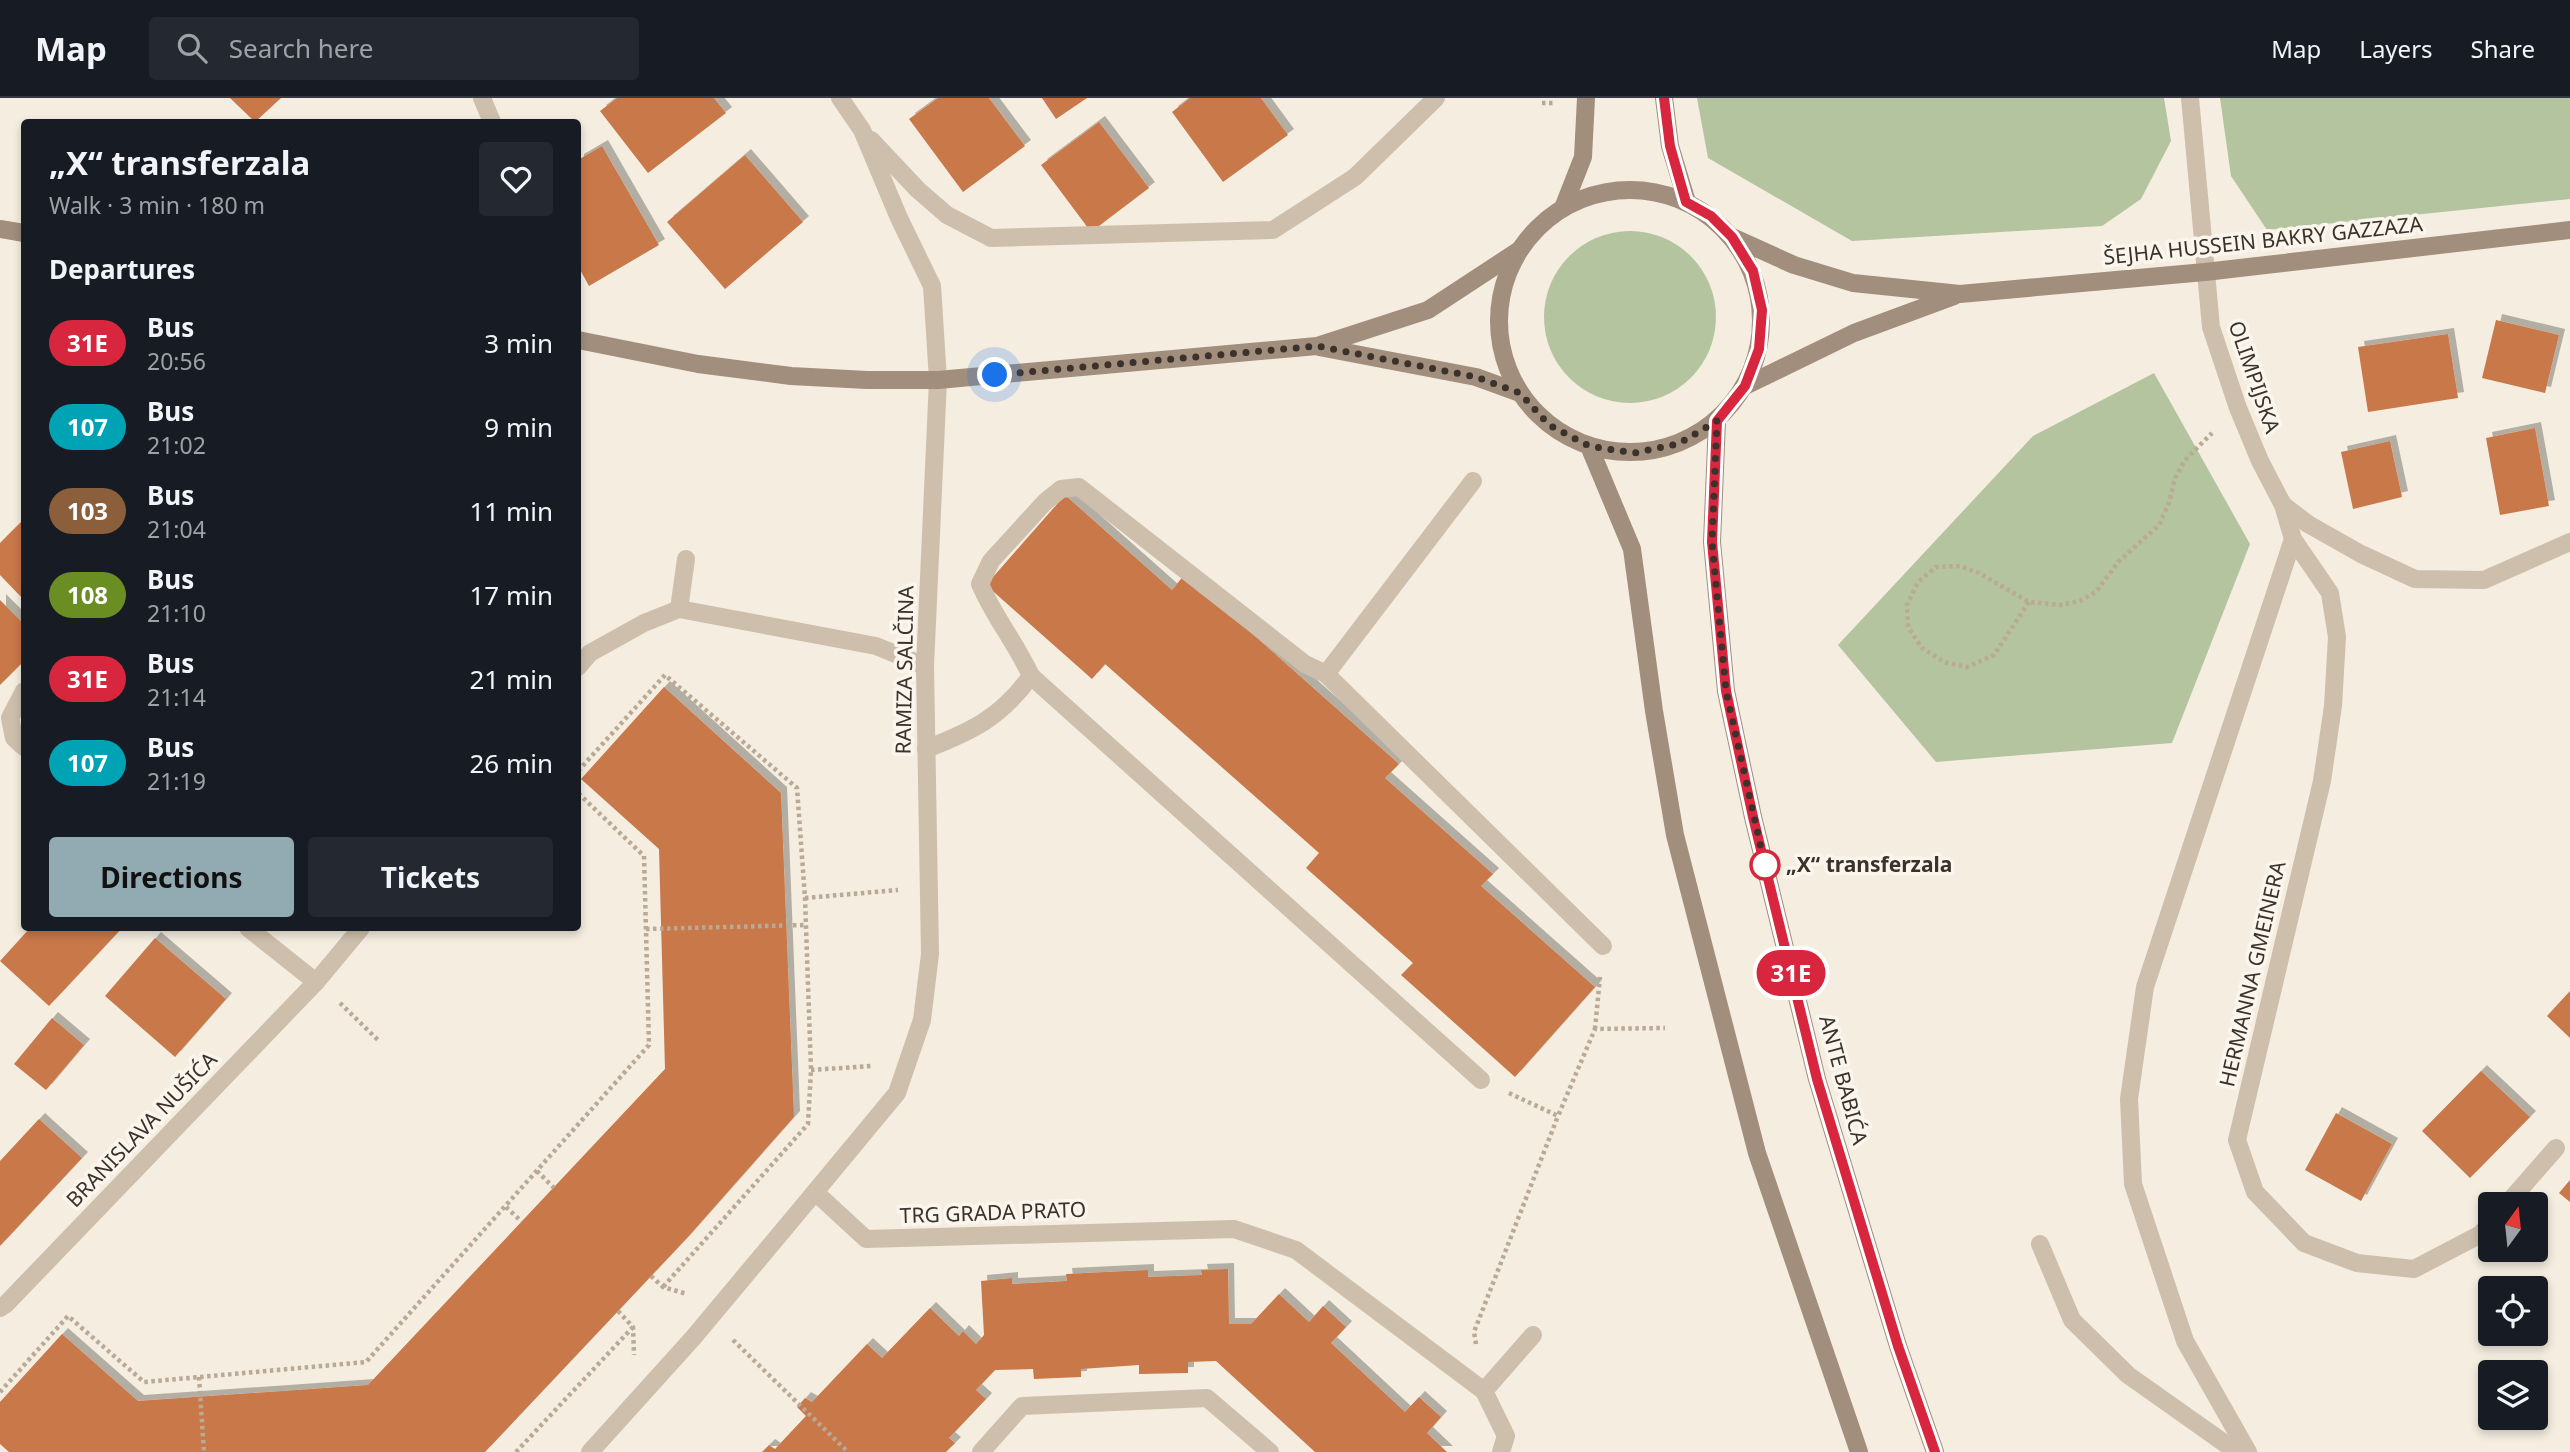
<!DOCTYPE html>
<meta charset="utf-8">
<style>
:root{--surface:#171b24;--page:#242831;--text:#f1f3f6;--muted:#9ea1a6;--line:#363941;--accent:#92abb2}
body{margin:0;font-family:"Noto Sans",sans-serif;background:var(--page);color:var(--text);height:100vh;display:flex;flex-direction:column;font-size:26px;white-space:nowrap}
*{box-sizing:border-box;margin:0}
p{font-size:23px;color:var(--muted)}
.icon{flex:none;width:38px;height:38px;fill:none;stroke:currentColor;stroke-width:2;stroke-linecap:round;stroke-linejoin:round}
.map{position:relative;flex:1;overflow:hidden}
.side{position:absolute;left:21px;top:21px;width:560px;height:812px;display:flex;flex-direction:column;background:var(--surface);border-radius:7px;box-shadow:0 4px 10px #0003}
.side>*{flex:none}
.badge{padding:0 14px;border-radius:23px;font-size:24px;line-height:46px}
.needle{width:46px;rotate:15deg}
.controls{position:absolute;left:2478px;top:1094px;display:grid;gap:14px}
.controls a{display:grid;place-items:center;width:70px;height:70px;border-radius:7px;background:var(--surface);box-shadow:0 4px 10px #0003;font-size:35px}
.you{position:absolute;width:35px;height:35px;margin:-18px;border:5px solid #fff;border-radius:50%;background:#1a73e8;box-shadow:0 0 0 10px #1a73e833}
.map>.badge{position:absolute;translate:-50% -50%;box-shadow:0 0 0 4px #fff}
h2{padding:0 28px;font-size:26px;line-height:63px}
.round{display:grid;place-items:center;flex:none;width:74px;height:74px;border-radius:7px;background:var(--page)}
.overview{display:flex;align-items:center;justify-content:space-between;height:119px;padding:0 28px}
h1{font-size:33px;font-weight:700;line-height:52px}
.button{display:flex;gap:14px;margin-top:auto;padding:14px 28px}
.button a{flex:1;height:80px;border-radius:7px;background:var(--accent);color:#111;font-size:28px;font-weight:700;line-height:80px;text-align:center}
.button a+a{background:var(--page);color:var(--text)}
ul{padding:0;list-style:none}
li{display:flex;align-items:center;gap:21px;height:84px;padding:0 28px}
li div{flex:1}
li b{display:block;font-size:26px}
li em{font-style:normal}
li .badge{min-width:77px;font-weight:700;text-align:center}
header{display:flex;align-items:center;gap:42px;box-sizing:border-box;height:98px;padding:0 35px;background:var(--surface);border-bottom:2px solid var(--line)}
header strong{font-size:33px}
nav{display:flex;gap:38px;margin-inline-start:auto;font-size:24px}
.search{width:490px;height:63px;background:var(--page);display:flex;align-items:center;gap:18px;box-sizing:border-box;padding:0 24px;border-radius:7px;color:var(--muted);font-size:26px}
.map>svg:first-child{display:block}
</style>
<header>
<strong>Map</strong>
<div class="search"><svg class="icon" aria-label="search" viewBox="0 0 24 24"><circle cx="10" cy="10" r="6"/><path d="M15 15l6 6"/></svg>Search here</div>
<nav><a>Map</a><a>Layers</a><a>Share</a></nav>
</header>
<div class="map">
<svg width="2570" height="1354" viewBox="0 0 2570 1354">
<defs>
<filter id="shadow"><feDropShadow dx="6" dy="-6" stdDeviation="0" flood-color="#0004"/></filter>
</defs>
<rect width="100%" height="100%" fill="#f4ede0"/>
<g fill="#b3c49f">
<polygon points="1697,0 2164,0 2171,43 2141,101 2102,128 1852,143 1708,60"/>
<polygon points="2220,0 2570,0 2570,101 2267,132 2231,78"/>
<circle cx="1630" cy="219" r="86"/>
<polygon points="2154,275 2250,446 2172,645 1936,664 1838,547 2033,338"/>
</g>
<g fill="#c97849" filter="url(#shadow)">
<polygon points="230,0 281,0 255,24"/>
<polygon points="617,0 714,0 726,15 648,75 600,13"/>
<polygon points="938,0 989,0 1025,48 963,94 909,21"/>
<polygon points="1042,0 1087,0 1056,21"/>
<polygon points="1190,0 1261,0 1288,37 1223,84 1172,14"/>
<polygon points="1099,24 1149,90 1091,134 1041,67"/>
<polygon points="602,48 659,147 589,188 578,168 578,62"/>
<polygon points="745,57 803,124 725,191 667,124"/>
<polygon points="2496,222 2559,237 2545,295 2482,280"/>
<polygon points="2448,236 2458,300 2368,314 2358,249"/>
<polygon points="2535,330 2549,408 2500,417 2486,340"/>
<polygon points="2390,343 2402,399 2353,411 2341,354"/>
<polygon points="1065,397 1172,492 1185,476 1399,666 1385,680 1493,776 1481,788 1595,889 1515,979 1401,877 1413,865 1306,770 1319,755 1105,566 1092,581 986,487"/>
<polygon points="24,421 24,502 0,477 0,445"/>
<polygon points="0,502 24,526 24,563 0,587"/>
<polygon points="664,589 781,695 794,1019 687,1140 485,1354 9,1354 0,1346 0,1304 62,1236 138,1303 368,1287 665,971 659,751 581,681"/>
<polygon points="30,830 122,830 49,908 0,863"/>
<polygon points="155,840 226,901 175,959 105,898"/>
<polygon points="2570,893 2570,940 2547,918"/>
<polygon points="52,920 84,947 46,992 14,966"/>
<polygon points="2481,973 2530,1019 2470,1080 2422,1033"/>
<polygon points="2336,1015 2392,1046 2361,1103 2305,1072"/>
<polygon points="39,1021 82,1060 0,1148 0,1063"/>
<polygon points="2570,1082 2570,1104 2559,1095"/>
<polygon points="1228,1171 1229,1226 1251,1226 1279,1196 1309,1224 1323,1208 1346,1229 1331,1245 1375,1286 1405,1314 1419,1299 1441,1319 1427,1335 1447,1354 1315,1354 1216,1263 1188,1264 1188,1275 1139,1276 1139,1267 1081,1271 1081,1279 1034,1281 1033,1271 995,1272 976,1292 986,1301 949,1340 955,1345 946,1354 762,1354 769,1347 775,1351 806,1318 797,1309 805,1300 812,1304 867,1246 882,1260 930,1210 959,1238 963,1233 976,1246 984,1237 981,1183 1012,1180 1012,1186 1067,1183 1066,1176 1148,1172 1148,1179 1202,1177 1201,1172"/>
</g>
<g fill="none" stroke-linecap="round" stroke-linejoin="round">
<g stroke="#b9a995" stroke-width="4.5" stroke-dasharray="3.5 3.5" stroke-linecap="butt">
<polyline points="1542,5 1553,5"/>
<polyline points="2029,504 1994,557 1967,569 1944,564 1922,550 1908,529 1907,507 1918,484 1936,469 1960,468 1979,475 2029,504 2061,507 2080,503 2096,494 2118,464 2159,427 2169,405 2175,380 2185,362 2212,335"/>
<polyline points="578,673 665,577 797,690 805,800 811,972 808,1026 663,1189"/>
<polyline points="805,800 898,792"/>
<polyline points="646,831 806,827"/>
<polyline points="340,905 380,944"/>
<polyline points="1595,931 1600,879"/>
<polyline points="811,972 871,968"/>
<polyline points="1509,995 1558,1018 1595,931 1665,930"/>
<polyline points="537,1073 554,1090"/>
<polyline points="506,1109 522,1124"/>
<polyline points="651,1178 663,1189 687,1196"/>
<polyline points="618,1213 633,1229 634,1257"/>
<polyline points="733,1242 848,1354"/>
<polyline points="1476,1246 1474,1234 1558,1018"/>
<polyline points="199,1279 204,1354"/>
<polyline points="0,1294 68,1218 144,1284 366,1264 649,947 644,758 578,695"/>
<polyline points="516,1354 633,1229"/>
</g>
<g stroke="#cdbfab" stroke-width="18">
<polyline points="482,0 492,24"/>
<polyline points="2283,407 2308,426 2361,456 2415,481 2484,482 2570,444"/>
<polyline points="679,511 686,461"/>
<polyline points="1326,576 1603,848"/>
<polyline points="1031,578 1481,982"/>
<path d="M926,651C973,633 1001,619 1031,578C1016,545 994,519 980,486L991,463L1045,404L1061,391L1079,389L1305,566L1326,576L1473,383"/>
<polyline points="2040,1146 2072,1222 2128,1277 2237,1354"/>
<polyline points="981,1354 1022,1308 1207,1300 1270,1354"/>
<polyline points="1501,1354 1506,1338 1484,1293 1533,1237"/>
<polyline points="2248,1354 2185,1243 2133,1086 2129,1001 2145,889 2293,441"/>
</g>
<g stroke="#cdbfab" stroke-width="18">
<polyline points="2190,0 2211,229 2238,310 2260,363 2283,407 2293,441 2330,495 2337,539 2333,608 2322,683 2237,1042 2255,1094 2304,1145 2357,1165 2414,1171 2481,1136 2490,1125"/>
<polyline points="871,42 918,92 947,117 991,140 1273,132 1355,79 1436,0"/>
<polyline points="578,569 590,555 644,525 679,511 876,548 925,568"/>
<polyline points="24,593 10,620 14,640 24,649"/>
<polyline points="248,830 316,884"/>
<polyline points="815,1094 897,995 922,922 930,856 925,568 938,282 932,188 899,120 862,32 840,0"/>
<polyline points="2507,1106 2556,1050"/>
<polyline points="0,1210 6,1206 316,884 361,830"/>
<polyline points="590,1354 693,1240 815,1094 866,1141 1234,1131 1296,1152 1484,1293"/>
</g>
<g stroke="#a18e7c" stroke-width="18">
<polyline points="1664,0 1670,48 1687,104"/>
<circle cx="1630" cy="223" r="131"/>
<polyline points="1563,110 1583,59 1586,0"/>
<polyline points="0,131 24,135"/>
<polyline points="1732,139 1794,167 1853,185 1960,196 2205,174 2570,132"/>
<polyline points="578,242 698,266 791,278 867,282 938,282 1317,248 1428,212 1518,153"/>
<polyline points="1319,249 1476,279 1520,295"/>
<polyline points="1745,288 1854,235 1954,198"/>
<polyline points="1717,323 1712,444 1726,593 1753,719 1817,981 1898,1248 1935,1354"/>
<polyline points="1589,348 1632,451 1654,613 1675,737 1757,1055 1859,1354"/>
</g>
</g>
<g fill="none" stroke-linecap="round" stroke-linejoin="round">
<g stroke="#fff" stroke-width="16">
<polyline id="line" points="1664,0 1670,48 1686,104 1711,118 1732,139 1753,173 1762,212 1759,251 1745,288 1717,323 1712,444 1726,593 1753,719 1817,981 1898,1248 1935,1354"/>
</g>
<use href="#line" stroke="#d7263d" stroke-width="10"/>
<polyline stroke="#3b322b" stroke-width="7" stroke-dasharray="0 12.6" points="995,277 1317,248 1476,279 1520,295 1549,327 1589,348 1634,355 1678,346 1717,323 1712,444 1726,593 1766,772 1765,767"/>
</g>
<circle fill="#fff" stroke="#d7263d" stroke-width="3.5" cx="1765" cy="767" r="14"/>
<g text-anchor="middle" stroke-width="7" stroke-linejoin="round" paint-order="stroke">
<g font-size="21" fill="#3b322b" stroke="#fbf6ed">
<text transform="translate(2263 143) rotate(-6)" y="7">ŠEJHA HUSSEIN BAKRY GAZZAZA</text>
<text transform="translate(2254 279) rotate(71)" y="7">OLIMPIJSKA</text>
<text transform="translate(905 572) rotate(-89)" y="7">RAMIZA SALČINA</text>
<text transform="translate(2253 876) rotate(-77)" y="7">HERMANNA GMEINERA</text>
<text transform="translate(1843 982) rotate(75)" y="7">ANTE BABIĆA</text>
<text transform="translate(142 1032) rotate(-46)" y="7">BRANISLAVA NUŠIĆA</text>
<text transform="translate(993 1115) rotate(-2)" y="7">TRG GRADA PRATO</text>
</g>
<g font-size="21" font-weight="bold" fill="#3b322b" stroke="#fbf6ed" text-anchor="start">
<text x="1786" y="774">„X“ transferzala</text>
</g>
</g>
</svg>
<div class="controls">
<a><svg class="needle" viewBox="-14 -14 28 28"><path d="M0-13l5 13h-10z" fill="#e53935"/><path d="M0 13l5-13h-10z" fill="#9ea1a6"/></svg></a>
<a><svg class="icon" aria-label="locate" viewBox="0 0 24 24"><circle cx="12" cy="12" r="6"/><path d="M12 2v4M12 18v4M2 12h4M18 12h4"/></svg></a>
<a><svg class="icon" aria-label="layers" viewBox="0 0 24 24"><path d="M12 4l9 5-9 5-9-5zM3 14l9 5 9-5"/></svg></a>
</div>
<div class="you" style="left:995px;top:277px"></div>
<b class="badge" style="left:1791px;top:875px;background:#d7263d;color:#fff">31E</b>
<section class="side">
<div class="overview"><div><h1>„X“ transferzala</h1><p>Walk · 3 min · 180 m</p></div><a class="round"><svg class="icon" aria-label="heart" viewBox="0 0 24 24"><path d="M12 20l-8-8c-3-5 5-10 8-4 3-6 11-1 8 4z"/></svg></a></div>
<h2>Departures</h2>
<ul>
<li><span class="badge" style="background:#d7263d;color:#fff">31E</span><div><b>Bus</b><p>20:56</p></div><em>3 min</em></li>
<li><span class="badge" style="background:#00a3b4;color:#fff">107</span><div><b>Bus</b><p>21:02</p></div><em>9 min</em></li>
<li><span class="badge" style="background:#8b5e3c;color:#fff">103</span><div><b>Bus</b><p>21:04</p></div><em>11 min</em></li>
<li><span class="badge" style="background:#6b8e23;color:#fff">108</span><div><b>Bus</b><p>21:10</p></div><em>17 min</em></li>
<li><span class="badge" style="background:#d7263d;color:#fff">31E</span><div><b>Bus</b><p>21:14</p></div><em>21 min</em></li>
<li><span class="badge" style="background:#00a3b4;color:#fff">107</span><div><b>Bus</b><p>21:19</p></div><em>26 min</em></li>
</ul>
<div class="button"><a>Directions</a><a>Tickets</a></div>
</section>
</div>
